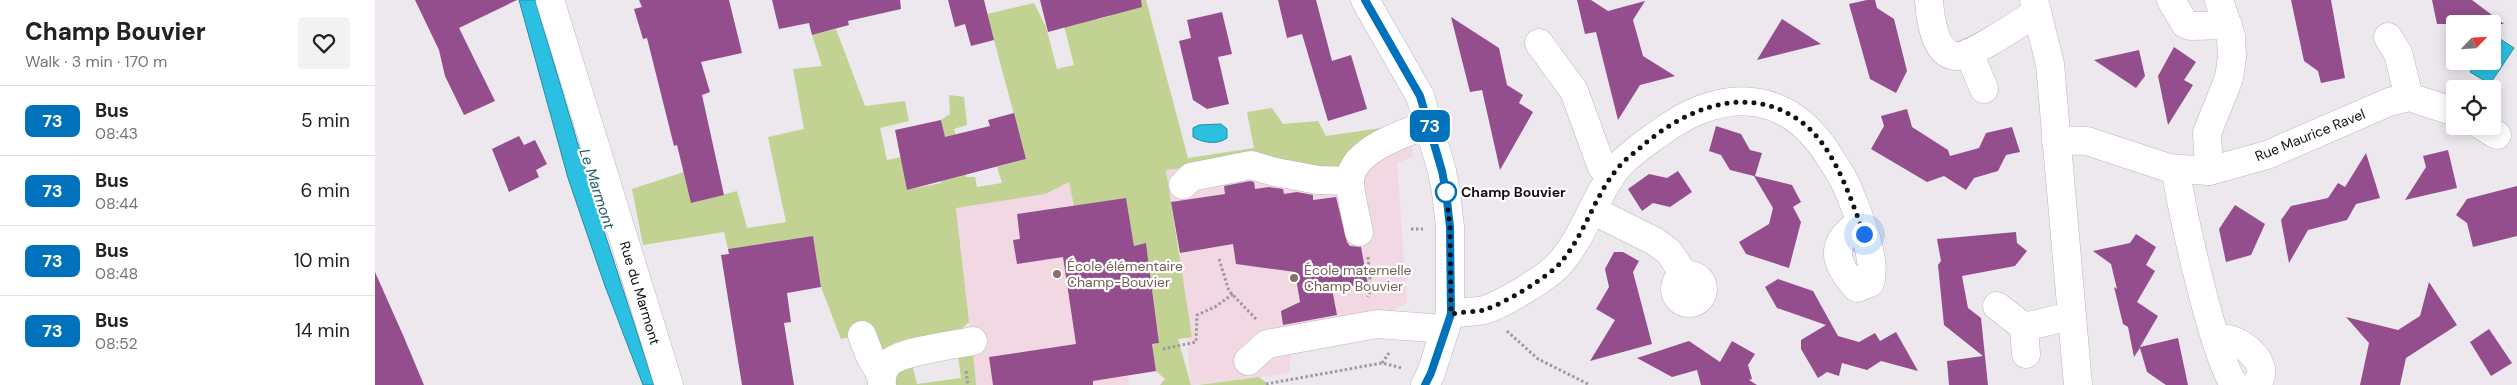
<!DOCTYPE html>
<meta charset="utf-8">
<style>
:root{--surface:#fff;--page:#f2f2f2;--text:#222;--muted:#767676;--line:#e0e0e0}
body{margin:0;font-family:"DM Sans",sans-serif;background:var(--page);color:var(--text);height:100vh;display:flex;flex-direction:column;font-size:19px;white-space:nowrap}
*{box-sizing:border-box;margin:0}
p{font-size:16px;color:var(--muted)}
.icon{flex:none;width:28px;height:28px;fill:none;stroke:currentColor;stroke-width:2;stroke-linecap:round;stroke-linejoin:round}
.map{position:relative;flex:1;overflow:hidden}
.side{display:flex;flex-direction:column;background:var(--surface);width:375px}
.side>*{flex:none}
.badge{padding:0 10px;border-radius:8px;font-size:18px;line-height:32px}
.needle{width:32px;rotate:65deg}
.fabs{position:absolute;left:2071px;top:15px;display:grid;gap:10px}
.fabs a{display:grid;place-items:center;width:55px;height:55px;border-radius:5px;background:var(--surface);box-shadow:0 2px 12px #0003;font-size:25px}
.you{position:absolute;width:25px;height:25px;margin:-12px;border:4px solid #fff;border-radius:50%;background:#1a73e8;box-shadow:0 0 0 8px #1a73e833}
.map>.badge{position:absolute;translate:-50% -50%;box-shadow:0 0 0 2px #fff}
.round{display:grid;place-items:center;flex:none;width:52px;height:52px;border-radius:5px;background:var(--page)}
.headline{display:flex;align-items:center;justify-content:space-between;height:85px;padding:0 25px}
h1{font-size:24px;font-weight:800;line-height:38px}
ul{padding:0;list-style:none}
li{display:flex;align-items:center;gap:15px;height:70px;padding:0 25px;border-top:1px solid var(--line)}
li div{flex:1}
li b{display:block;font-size:19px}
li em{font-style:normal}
li .badge{min-width:55px;font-weight:700;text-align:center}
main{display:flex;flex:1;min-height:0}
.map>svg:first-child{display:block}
</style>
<main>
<section class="side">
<div class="headline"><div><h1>Champ Bouvier</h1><p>Walk · 3 min · 170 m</p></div><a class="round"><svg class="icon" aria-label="heart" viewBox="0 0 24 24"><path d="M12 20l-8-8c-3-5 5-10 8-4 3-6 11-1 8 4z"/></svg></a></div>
<ul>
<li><span class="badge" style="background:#0072bc;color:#fff">73</span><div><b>Bus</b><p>08:43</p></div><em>5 min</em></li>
<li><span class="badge" style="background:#0072bc;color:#fff">73</span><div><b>Bus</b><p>08:44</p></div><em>6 min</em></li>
<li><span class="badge" style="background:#0072bc;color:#fff">73</span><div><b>Bus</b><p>08:48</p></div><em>10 min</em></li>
<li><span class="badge" style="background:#0072bc;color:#fff">73</span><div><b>Bus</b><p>08:52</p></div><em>14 min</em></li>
</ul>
</section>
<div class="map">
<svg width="2142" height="385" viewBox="0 0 2142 385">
<rect width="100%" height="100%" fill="#ece8ee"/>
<g fill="#f1d8e2">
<polygon points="1026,125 1037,141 1038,157 1022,163 1032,303 1000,319 915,350 915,373 816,385 805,253 791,170"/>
<polygon points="694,181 699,206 751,198 759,246 771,243 784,343 777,344 781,371 753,375 754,385 601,385 580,197"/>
</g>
<g fill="#c1d293">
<polygon points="731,0 771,0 813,158 879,148 872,112 897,108 908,124 943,121 951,136 1026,125 968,167 952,173 886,158 791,170 817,337 803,339 816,385 785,385 790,379 781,371 777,344 784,343 771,243 759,246 751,198 699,206 694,182 670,194 581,208 594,322 582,333 520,343 502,354 475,337 466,339 446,287 438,236 353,249 349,232 268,245 257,189 309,172 317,203 362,191 372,228 411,222 393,137 429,129 418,69 447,66 437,35 461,29 490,106 530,101 534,121 505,128 512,160 526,157 532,190 566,183 560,153 573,150 566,120 575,114 574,95 589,97 592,125 579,129 591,177 600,177 602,187 627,183 622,167 651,159 612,14 659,3 671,27 682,69 699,65 688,22 712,3 723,19 735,16"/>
<polygon points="598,353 601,385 522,385 516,384 520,374 537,365 542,384 586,378 583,356"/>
<polygon points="884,377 894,385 823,385"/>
</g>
<g fill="#2bbfe1" stroke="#248ba3">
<polygon points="144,0 160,0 227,225 279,385 268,385 230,286 193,178"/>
<polygon points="2119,35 2139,48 2115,84 2095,72 2102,61 2118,61"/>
<path d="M846,124L852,129V138C843,145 828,143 818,137V128L824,125Z"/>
</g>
<g fill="#944e8d">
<polygon points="40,0 142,0 84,28 120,101 89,115 70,76 64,50"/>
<polygon points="264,0 354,0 367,53 326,62 335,92 327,95 349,195 316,203 302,145 299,146 272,38 268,39 259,9 267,7"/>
<polygon points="397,0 525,0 526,9 473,21 474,25 437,35 434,23 404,29"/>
<polygon points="573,0 609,0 619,40 596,46 590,24 580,27"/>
<polygon points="665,0 766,0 767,7 673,32"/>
<polygon points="903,0 941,0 957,61 976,55 992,109 953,121 927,34 912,38"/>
<polygon points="1202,0 1216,0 1233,11 1270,1 1258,20 1268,56 1300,76 1265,85 1243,120 1221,32 1210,34"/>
<polygon points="1492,0 1500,0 1502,8 1519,19 1532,71 1521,93 1495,79 1474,4"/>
<polygon points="1916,0 1956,0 1970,78 1946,83 1943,71 1929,61"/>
<polygon points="2057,0 2097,0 2129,24 2062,24"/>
<polygon points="847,12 857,54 843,57 854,104 832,109 818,100 804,41 816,38 812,20"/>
<polygon points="1076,17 1124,48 1132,85 1148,95 1144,103 1158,112 1125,170 1107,90 1095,92"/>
<polygon points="1407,19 1446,44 1382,60"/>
<polygon points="1799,47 1821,62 1809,80 1818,85 1793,125 1783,76"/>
<polygon points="1764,50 1770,76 1761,88 1719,60"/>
<polygon points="1532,109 1537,127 1573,150 1575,156 1604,148 1611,133 1637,127 1645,152 1631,155 1623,171 1599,178 1591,190 1569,176 1552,182 1496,149 1509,126 1506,116"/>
<polygon points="639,113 651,159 532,190 520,130 566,120 570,137 615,126 613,120"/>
<polygon points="1341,126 1366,134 1375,150 1387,153 1380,176 1417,185 1426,202 1418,207 1426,222 1414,268 1371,254 1364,242 1394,224 1398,208 1379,176 1355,170 1346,155 1334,151"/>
<polygon points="144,136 149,145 160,140 172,164 161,170 164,177 134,192 117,149"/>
<polygon points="2073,150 2082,188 2030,200 2051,167 2048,156"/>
<polygon points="1991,153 2005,198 1981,204 1972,220 1933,230 1914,263 1906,220 1916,206 1953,198 1963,183 1970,187"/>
<polygon points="1303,171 1317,192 1295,207 1278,203 1267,211 1253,189 1274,174 1292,178"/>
<polygon points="875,181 879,182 880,189 894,187 908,189 909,194 922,192 938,195 938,200 961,197 972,242 975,246 986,247 993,284 957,289 962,315 908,325 906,311 925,302 920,272 861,264 858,244 805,253 796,202 850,194 849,186"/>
<polygon points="2142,186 2142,236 2098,247 2092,223 2081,215 2092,199"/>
<polygon points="751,198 759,246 771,243 784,343 777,344 781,371 718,381 718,385 618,385 614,357 701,344 688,257 642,264 638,240 645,239 642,214"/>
<polygon points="1860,205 1890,224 1876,255 1851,262 1844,229"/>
<polygon points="1641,232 1642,243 1652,251 1640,266 1587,276 1593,308 1606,318 1613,385 1574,385 1572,361 1608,356 1569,325 1563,265 1566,261 1562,239"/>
<polygon points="1761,234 1781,247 1771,265 1780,271 1762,302 1783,316 1765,347 1803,338 1813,385 1791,385 1772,372 1765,348 1759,357 1753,327 1748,324 1739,287 1742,289 1736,264 1718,251 1755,243"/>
<polygon points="438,236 446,287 412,293 416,322 409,323 419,385 367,385 346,255 354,254 353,249"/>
<polygon points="1239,252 1248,252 1264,261 1258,272 1277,344 1215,361 1240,320 1221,309 1234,287 1230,269"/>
<polygon points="0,272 28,335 49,385 0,385"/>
<polygon points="1403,279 1438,291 1463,336 1484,342 1500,333 1505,341 1521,332 1543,371 1506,361 1492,370 1467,363 1464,376 1452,372 1443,378 1426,349 1426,340 1451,325 1402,308 1390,287"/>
<polygon points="2054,282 2082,325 2031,358 2025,385 1985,385 1994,343 1971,317 2023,330 2045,316"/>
<polygon points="2114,329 2137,363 2116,376 2095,342"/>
<polygon points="1314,341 1345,362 1357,341 1380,354 1373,365 1377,379 1374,380 1382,385 1326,385 1322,370 1297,377 1262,358"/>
</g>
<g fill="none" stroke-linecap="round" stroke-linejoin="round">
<g stroke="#bab6bc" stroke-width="29">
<g id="minor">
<polyline points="175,0 294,385"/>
<polyline points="990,0 1045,96 1067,171 1071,192 1075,227 1075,314 1056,373 1050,385"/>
<path d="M1554,0C1555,16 1559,53 1580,56C1594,58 1648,21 1662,12"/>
<polyline points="1659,0 1675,64 1703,385"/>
<polyline points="1796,0 1810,24 1816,26 1853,25"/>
<polyline points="2013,37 2023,53 2034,97"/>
<polyline points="1164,43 1199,91 1226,165 1229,170 1237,175"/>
<polyline points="1594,53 1609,89"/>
<polyline points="2107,126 2122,135"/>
<polyline points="1681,140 1712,141 1794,168 1834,171 1892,155 2014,102 2034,97 2080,112"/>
<path d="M1801,169C1804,202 1841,365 1860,385"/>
<polyline points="1834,171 1832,133 1854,78 1857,57 1856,36 1844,0"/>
<polyline points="808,185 816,177 876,165 900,172 943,180 975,181"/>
<polyline points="1217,210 1281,242 1294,252 1310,276"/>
<path d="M984,232C981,216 976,199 975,183C974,150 1030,133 1054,124"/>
<circle cx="1314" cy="289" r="14"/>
<polyline points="1622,306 1649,327 1696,316"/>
<path d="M1075,314C1086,312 1099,312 1109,310C1128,304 1174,277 1186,262C1210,234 1219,197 1242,168C1253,155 1269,144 1283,134C1347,87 1412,87 1456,159C1462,169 1469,178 1473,189C1482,212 1503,259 1495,283L1482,288C1458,262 1454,243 1485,223"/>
<polyline points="1649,327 1651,354"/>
<polyline points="487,335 495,356 506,375"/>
<path d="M1841,339C1846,339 1852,338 1857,340C1874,346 1898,369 1880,385"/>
<polyline points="873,361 892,344 1002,324 1070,329"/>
<path d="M507,385C506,377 507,370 514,363C527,351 579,345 598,341"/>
</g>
</g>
<g stroke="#9d9a9f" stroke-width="3" stroke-dasharray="2.5 2.5" stroke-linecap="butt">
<polyline points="1036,229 1048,229"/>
<polyline points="993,257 996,289 993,297"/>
<polyline points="844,259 854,291 881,319"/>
<polyline points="1132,331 1163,359 1215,385"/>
<polyline points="788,349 821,342 822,315 840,307 858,294"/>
<polyline points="1007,363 1014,353"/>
<polyline points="591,371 593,385"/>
<polyline points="891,384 1007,363 1027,368"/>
</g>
<use href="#minor" stroke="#fff" stroke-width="28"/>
</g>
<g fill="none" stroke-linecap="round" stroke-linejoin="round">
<g stroke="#fff" stroke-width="11">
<polyline id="line" points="990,0 1045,96 1067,171 1071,192 1075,227 1076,314 1056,373 1050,385"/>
</g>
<use href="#line" stroke="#0072bc" stroke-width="8"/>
<path stroke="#121113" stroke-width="5" stroke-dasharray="0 9" d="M1071,192L1075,227L1076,314C1086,312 1099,312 1109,310C1128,304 1174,277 1186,262C1210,234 1219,197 1242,169C1249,160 1259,153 1267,146C1311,108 1373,83 1425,121C1459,145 1475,197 1489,234"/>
</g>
<circle fill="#fff" stroke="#0072bc" stroke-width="2.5" cx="1071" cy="192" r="10"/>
<g fill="#8d6e63" stroke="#fff" stroke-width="2">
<circle cx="682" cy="274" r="5"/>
<circle cx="919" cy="278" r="5"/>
</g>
<g text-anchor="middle" stroke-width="4.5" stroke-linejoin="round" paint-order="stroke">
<g font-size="14" fill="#121113" stroke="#fff">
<text transform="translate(1935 135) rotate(-22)" y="5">Rue Maurice Ravel</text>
<text transform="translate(265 293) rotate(73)" y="5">Rue du Marmont</text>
</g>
<g font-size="14" font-weight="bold" fill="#121113" stroke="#fff" text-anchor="start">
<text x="1086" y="197">Champ Bouvier</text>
</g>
<g font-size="14" fill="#785e54" stroke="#fff" text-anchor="start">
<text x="692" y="271">École élémentaire<tspan x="692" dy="16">Champ-Bouvier</tspan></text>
<text x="929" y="275">École maternelle<tspan x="929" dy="16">Champ Bouvier</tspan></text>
</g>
<g font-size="15" font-style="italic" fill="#255c6b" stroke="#fff">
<text transform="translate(222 189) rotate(72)" y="5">Le Marmont</text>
</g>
</g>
</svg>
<div class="fabs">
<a><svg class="needle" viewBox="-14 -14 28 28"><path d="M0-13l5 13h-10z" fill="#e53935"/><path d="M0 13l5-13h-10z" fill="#767676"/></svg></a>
<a><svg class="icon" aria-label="locate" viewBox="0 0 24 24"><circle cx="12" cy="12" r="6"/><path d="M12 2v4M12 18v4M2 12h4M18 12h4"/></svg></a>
</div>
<div class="you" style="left:1489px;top:234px"></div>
<b class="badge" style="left:1055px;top:126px;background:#0072bc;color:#fff">73</b>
</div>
</main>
